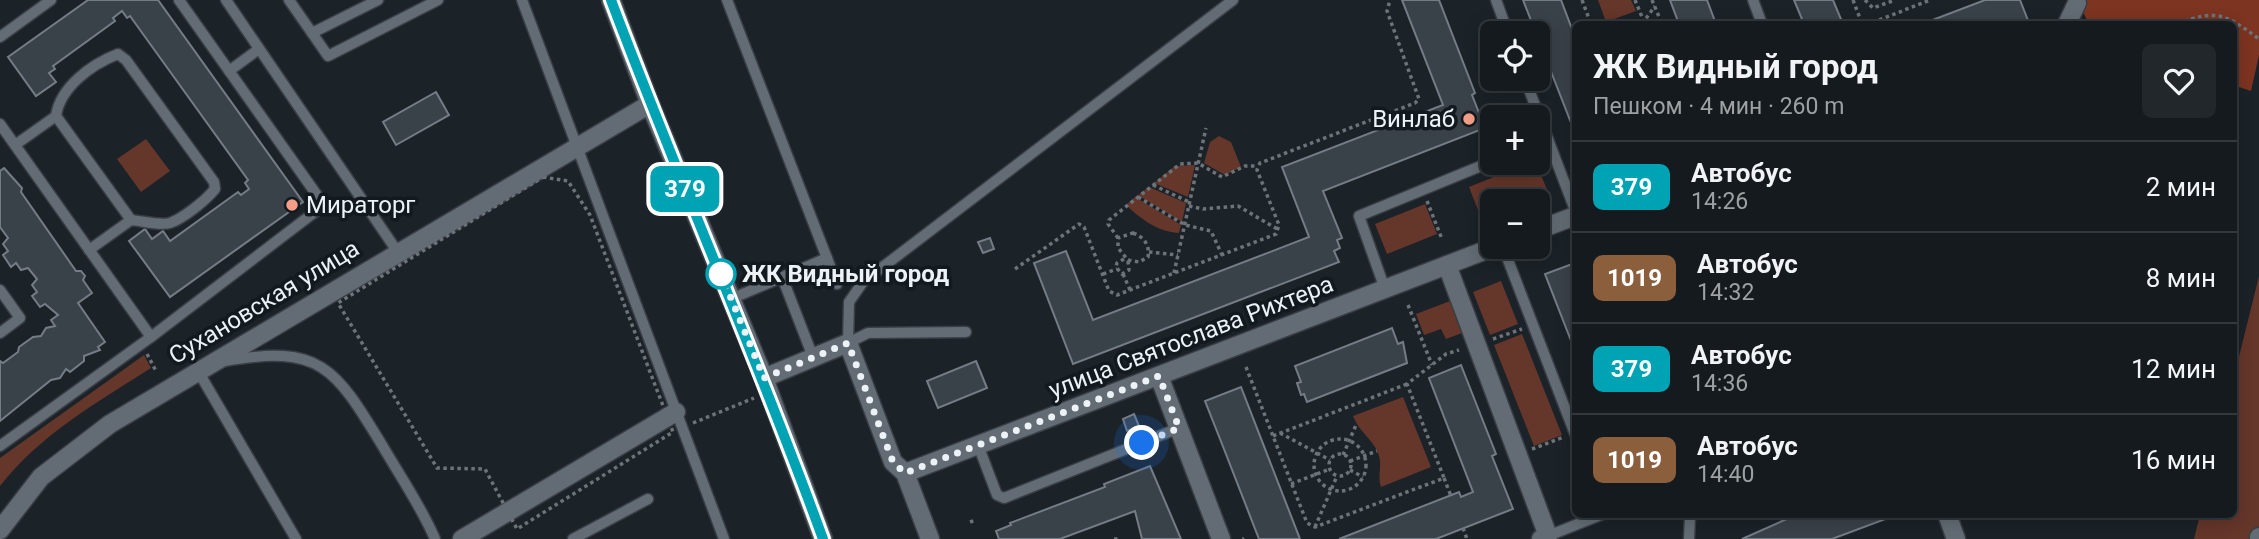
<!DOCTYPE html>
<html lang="ru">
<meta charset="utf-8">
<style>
:root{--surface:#141a1e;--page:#21272b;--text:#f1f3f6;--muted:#9da1a4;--line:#33383c}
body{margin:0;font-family:Roboto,sans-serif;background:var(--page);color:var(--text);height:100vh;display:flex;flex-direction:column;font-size:26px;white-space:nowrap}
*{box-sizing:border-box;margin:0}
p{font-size:23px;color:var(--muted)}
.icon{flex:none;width:38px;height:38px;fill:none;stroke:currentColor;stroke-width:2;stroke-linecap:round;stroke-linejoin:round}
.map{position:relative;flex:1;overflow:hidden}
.drawer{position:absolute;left:1572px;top:21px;width:665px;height:497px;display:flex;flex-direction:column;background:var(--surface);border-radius:10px;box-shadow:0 4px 18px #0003,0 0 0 2px var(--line)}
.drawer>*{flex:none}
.badge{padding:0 14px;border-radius:10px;font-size:24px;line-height:46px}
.tools{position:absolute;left:1480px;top:21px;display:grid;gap:14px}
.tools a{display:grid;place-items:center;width:70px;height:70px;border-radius:10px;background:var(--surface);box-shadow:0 4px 18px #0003,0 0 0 2px var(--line);font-size:35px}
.you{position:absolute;width:35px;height:35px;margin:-18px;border:5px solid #fff;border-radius:50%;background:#1a73e8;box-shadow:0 0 0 10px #1a73e833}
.map>.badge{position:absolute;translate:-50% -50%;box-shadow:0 0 0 4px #fff}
.round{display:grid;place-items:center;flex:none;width:74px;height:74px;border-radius:10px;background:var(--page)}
.head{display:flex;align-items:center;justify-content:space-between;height:119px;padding:0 21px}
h1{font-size:33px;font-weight:700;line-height:52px}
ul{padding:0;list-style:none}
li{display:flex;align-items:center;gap:21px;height:91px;padding:0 21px;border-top:2px solid var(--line)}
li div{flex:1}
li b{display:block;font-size:26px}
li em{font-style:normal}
li .badge{min-width:77px;font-weight:700;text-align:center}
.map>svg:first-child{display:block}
</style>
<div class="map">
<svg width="2259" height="539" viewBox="0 0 2259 539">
<rect width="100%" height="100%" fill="#1b2228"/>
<g fill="#65362a">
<polygon points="1598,0 1631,0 1636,11 1606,22"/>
<polygon points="1219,136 1231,142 1241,167 1225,175 1204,163 1210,142"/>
<polygon points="146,139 170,171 141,192 117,159"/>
<polygon points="1526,164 1528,168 1537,165 1552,202 1538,207 1538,201 1493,201 1493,225 1485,228 1469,187"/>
<polygon points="1195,165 1188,197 1154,183 1175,166"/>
<polygon points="1149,187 1186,203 1182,222 1138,195"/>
<path d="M1135,197L1181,225L1179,233C1158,232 1141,219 1126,205Z"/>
<polygon points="1425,204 1437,234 1387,254 1375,224"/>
<polygon points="2259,276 2259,539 2194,539 2200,515 2233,514 2233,381"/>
<polygon points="1501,281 1518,324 1490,335 1473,292"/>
<polygon points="1450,301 1462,333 1446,339 1441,329 1424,335 1416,314"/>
<polygon points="1522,334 1562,435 1534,446 1494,345"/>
<path d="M144,355L151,368C96,403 41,434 0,486V458Z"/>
<path d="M1403,397L1431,467L1381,487C1377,476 1383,464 1378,453C1372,438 1359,432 1353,416Z"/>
</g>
<polygon fill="#7d3421" points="2077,0 2259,0 2259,55 2251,91 2233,85 2233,24 2089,24"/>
<g fill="#3a4249" stroke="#747d85" stroke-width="2">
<polygon points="88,0 158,0 303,202 170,297 129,241 145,229 152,239 163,231 170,241 238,192 241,195 249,189 245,183 248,180 130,16 127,18 122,11 113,18 115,21 53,66 55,69 49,73 56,82 36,96 8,57"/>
<polygon points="1402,0 1439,0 1475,93 1472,95 1485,128 1323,191 1342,238 1337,240 1340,248 1334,251 1339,262 1073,364 1034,263 1066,251 1093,320 1309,237 1282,167 1443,105"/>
<polygon points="1523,0 1561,0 1575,37 1575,133"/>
<polygon points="1670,0 1707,0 1716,24 1679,24"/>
<polygon points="1794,0 1833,0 1843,24 1804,24"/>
<polygon points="1985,0 2020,0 2029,23 1922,24"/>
<polygon points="436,92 449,115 396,145 383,122"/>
<polygon points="4,168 22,188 21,192 76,271 81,271 85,276 83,280 92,293 78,303 105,342 98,347 100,350 84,356 84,361 70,372 66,369 60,378 51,380 0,421 0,361 3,363 18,352 19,347 33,337 41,336 46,328 55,326 51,320 58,315 45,304 40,307 32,296 37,292 32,285 37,279 28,268 21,270 16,263 11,267 3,255 8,251 3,244 8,238 0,227 0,171"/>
<polygon points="990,238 994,249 983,253 978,242"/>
<polygon points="1575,263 1575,351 1545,274"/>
<polygon points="1392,328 1398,344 1403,342 1407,363 1307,402 1304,394 1301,395 1297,383 1301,382 1295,366"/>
<polygon points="976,361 987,388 938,408 927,381"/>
<polygon points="1461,365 1496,454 1492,456 1513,509 1436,539 1339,539 1459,492 1461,497 1473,492 1429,378"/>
<polygon points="1241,387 1300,539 1259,539 1222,444 1205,401"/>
<polygon points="1134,414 1139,426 1127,431 1123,419"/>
<polygon points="1150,466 1181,539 1142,539 1135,511 1060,539 999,539 996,531 1011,525 1010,523 1105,487 1104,484"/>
<polygon points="1798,514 1890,514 1891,517 1832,539 1742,539"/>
</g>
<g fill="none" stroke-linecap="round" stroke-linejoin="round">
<g stroke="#393e44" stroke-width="13">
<g id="lane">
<polyline points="226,0 397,251"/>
<polyline points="289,0 328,56 438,0"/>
<polyline points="522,0 724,539"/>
<polyline points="727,0 837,284"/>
<polyline points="1496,0 1508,33"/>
<polyline points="1753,0 1762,24"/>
<polyline points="312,33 378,0"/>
<polyline points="0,37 51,0"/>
<polyline points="229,71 259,49"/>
<polyline points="1525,79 1575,210"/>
<polyline points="56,116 131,220"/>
<polyline points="0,124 151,337 0,446"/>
<polyline points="1538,143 1548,139"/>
<path d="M15,145L56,116C60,87 92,64 118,54L126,60L214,182L215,189C206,200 184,218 170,223C159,226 143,221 131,220L89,250"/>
<polyline points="1503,247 1575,434"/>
<polyline points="782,277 813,357"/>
<polyline points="1385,289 1359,216 1493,161"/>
<polyline points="0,290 20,318 0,333"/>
<polyline points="731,299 827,258"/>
<polyline points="966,332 868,333 848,343 849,302 863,282 1233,0"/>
<polyline points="151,337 320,208 319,198 179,0"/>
<path d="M225,361C321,344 335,368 382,445C400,476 421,506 435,539"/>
<polyline points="198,371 296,539"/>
<polyline points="978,445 997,495 1004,498 1179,428"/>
<polyline points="1548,536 1603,514"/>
<polyline points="573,539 648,499"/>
<polyline points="1689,539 1690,516"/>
</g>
</g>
<g stroke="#393e44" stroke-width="21">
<g id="street">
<polyline points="2067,24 2077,3"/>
<polyline points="1538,230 1575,216"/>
<polyline points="1447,265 1548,536 1541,539"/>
<polyline points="1159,376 1221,539"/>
<polyline points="764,378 848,343 893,462 905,473 930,539"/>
<polyline points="905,473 1494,247"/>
<polyline points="1947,514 1956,539"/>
<polyline points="462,539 676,412"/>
<polyline points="2259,539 2259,537"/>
</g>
</g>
<g stroke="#393e44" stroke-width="21">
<g id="secondary">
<polyline points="611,0 650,104 764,378 823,539"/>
<polyline points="0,530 41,477 110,424 650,104"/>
</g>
</g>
<g stroke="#6d7379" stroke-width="3.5" stroke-dasharray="3.5 3.5" stroke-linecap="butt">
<polyline points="1582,0 1591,24"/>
<polyline points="1635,0 1644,22"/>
<polyline points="1652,0 1662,24"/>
<polyline points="1853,0 1861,21 1869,24 1930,0"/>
<polyline points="1865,0 1873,8 1895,0"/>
<polyline points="1625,24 1635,24"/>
<polyline points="1642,24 1655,6"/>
<path d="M2178,24C2216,8 2227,15 2259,39"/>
<polygon points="543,177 568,181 590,215 673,432 517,529 485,469 437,468 338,303"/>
<polyline points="1153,185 1189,202"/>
<polyline points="1138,197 1185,225 1211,231 1222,255"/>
<polyline points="1427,201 1442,239"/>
<polyline points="1189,206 1203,209 1238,206 1279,230"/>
<path d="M1133,233C1144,237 1150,245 1148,257L1139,262L1128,260L1118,248V238Z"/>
<polyline points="1118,238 1108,224 1109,220 1180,164 1198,163 1222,177 1245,166 1257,166"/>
<polyline points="1149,252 1178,255"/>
<polyline points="1124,259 1117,263 1116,267 1122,274 1129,270 1128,261"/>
<polyline points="1015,269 1079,224 1084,227 1109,291 1117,295 1276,234 1279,225 1257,170 1260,163 1415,103 1419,99 1387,11 1390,0"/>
<polyline points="1174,273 1206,128"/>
<polyline points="1103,274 1117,269"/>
<polyline points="1123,274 1130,290"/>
<polyline points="1408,305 1432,365"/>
<polyline points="1493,339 1522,329"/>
<polyline points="147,354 156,371"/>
<polyline points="1246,367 1307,523 1315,527 1444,478 1407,384 1446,354 1459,350"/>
<polyline points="693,423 754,398"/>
<polyline points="1280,433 1330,460"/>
<polyline points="1273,436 1407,384"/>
<circle cx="1340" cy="465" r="26"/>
<polyline points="1532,449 1564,437"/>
<circle cx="1340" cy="465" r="11"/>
<polyline points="1343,455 1356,425"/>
<polyline points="1350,461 1377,451"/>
<polyline points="1350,470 1363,477"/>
<polyline points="1444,478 1451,496"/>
<polyline points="1291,484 1330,469"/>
<polyline points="970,522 976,520"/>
<polyline points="1315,527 1337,476"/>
<polyline points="1463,528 1467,539"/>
<polyline points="1114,539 1120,539"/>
<polyline points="1243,539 1244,538"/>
</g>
<use href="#lane" stroke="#636c74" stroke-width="10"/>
<use href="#street" stroke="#636c74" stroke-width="18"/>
<use href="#secondary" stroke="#636c74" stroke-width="18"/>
</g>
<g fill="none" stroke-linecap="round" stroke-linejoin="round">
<g stroke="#fff" stroke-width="16">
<path id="line" d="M611,0C679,181 757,357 823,539"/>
</g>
<use href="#line" stroke="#00a3b4" stroke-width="10"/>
<polyline stroke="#edf2f7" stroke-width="7" stroke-dasharray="0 12.6" points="721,274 764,378 848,343 893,462 905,473 1159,376 1179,428 1142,443"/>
</g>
<g fill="#f49e88" stroke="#12191f" stroke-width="2.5">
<circle cx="1469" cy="119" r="7"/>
<circle cx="292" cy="205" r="7"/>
</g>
<circle fill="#fff" stroke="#00a3b4" stroke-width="3.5" cx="721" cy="274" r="14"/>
<g text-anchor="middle" stroke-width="7" stroke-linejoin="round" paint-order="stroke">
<g font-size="24" fill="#edf2f7" stroke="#12191f" text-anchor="end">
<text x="1455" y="127">Винлаб</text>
<text x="306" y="213" text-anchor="start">Мираторг</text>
</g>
<g font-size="24" font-weight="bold" fill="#edf2f7" stroke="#12191f" text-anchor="start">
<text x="742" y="282">ЖК Видный город</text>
</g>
<g font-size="24" fill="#edf2f7" stroke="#12191f">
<text transform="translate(264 302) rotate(-31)" y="8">Сухановская улица</text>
<text transform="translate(1191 337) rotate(-21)" y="8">улица Святослава Рихтера</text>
</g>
</g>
</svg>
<div class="tools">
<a><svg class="icon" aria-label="locate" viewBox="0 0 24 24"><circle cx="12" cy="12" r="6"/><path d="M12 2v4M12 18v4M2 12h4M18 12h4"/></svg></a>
<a>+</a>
<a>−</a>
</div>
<div class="you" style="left:1142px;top:443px"></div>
<b class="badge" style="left:685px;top:189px;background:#00a3b4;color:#fff">379</b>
<section class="drawer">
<div class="head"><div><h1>ЖК Видный город</h1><p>Пешком · 4 мин · 260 m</p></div><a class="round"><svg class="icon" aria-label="heart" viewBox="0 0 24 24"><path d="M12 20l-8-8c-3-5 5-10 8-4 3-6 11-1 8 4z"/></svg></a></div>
<ul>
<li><span class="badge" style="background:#00a3b4;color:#fff">379</span><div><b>Автобус</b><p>14:26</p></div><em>2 мин</em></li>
<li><span class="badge" style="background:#8b5e3c;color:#fff">1019</span><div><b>Автобус</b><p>14:32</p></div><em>8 мин</em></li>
<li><span class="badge" style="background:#00a3b4;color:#fff">379</span><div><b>Автобус</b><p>14:36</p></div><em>12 мин</em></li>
<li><span class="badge" style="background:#8b5e3c;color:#fff">1019</span><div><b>Автобус</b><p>14:40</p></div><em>16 мин</em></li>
</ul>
</section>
</div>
